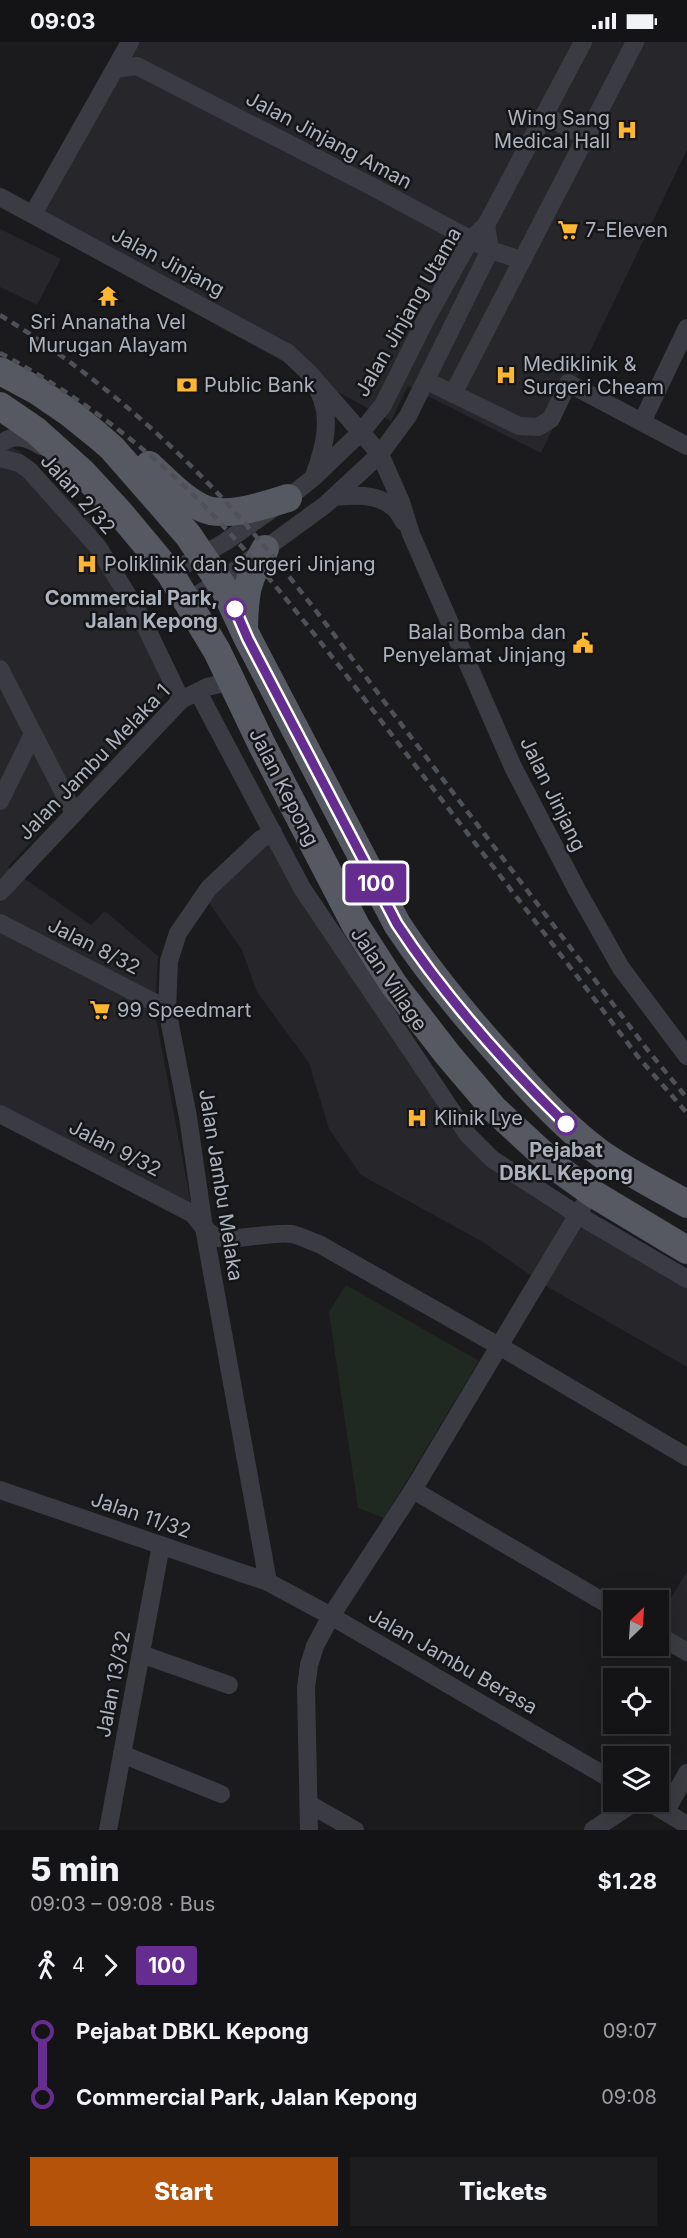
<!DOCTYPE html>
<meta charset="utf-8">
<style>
:root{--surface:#141416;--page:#1d1d1f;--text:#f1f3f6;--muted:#9d9ea1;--line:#333335;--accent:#b45309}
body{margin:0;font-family:Inter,sans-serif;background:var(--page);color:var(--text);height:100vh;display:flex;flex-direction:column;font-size:22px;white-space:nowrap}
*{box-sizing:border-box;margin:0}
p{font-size:20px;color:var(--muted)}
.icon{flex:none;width:33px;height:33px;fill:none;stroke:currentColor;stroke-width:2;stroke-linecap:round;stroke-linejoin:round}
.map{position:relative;height:1788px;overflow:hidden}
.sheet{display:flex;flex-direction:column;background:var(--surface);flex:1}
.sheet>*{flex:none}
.badge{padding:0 12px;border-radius:4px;font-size:21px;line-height:39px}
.needle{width:39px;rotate:25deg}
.buttons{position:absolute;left:603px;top:1548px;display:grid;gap:12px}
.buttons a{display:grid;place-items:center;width:66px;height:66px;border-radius:0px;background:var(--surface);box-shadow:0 6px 24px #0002,0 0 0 2px var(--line);font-size:30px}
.map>.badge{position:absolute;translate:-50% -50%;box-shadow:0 0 0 3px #fff}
.legs{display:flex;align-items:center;gap:9px;height:66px;padding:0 30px;font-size:20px}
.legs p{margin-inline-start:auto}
.head{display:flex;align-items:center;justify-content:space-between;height:102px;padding:0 30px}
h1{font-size:33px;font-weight:800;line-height:45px}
.button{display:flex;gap:12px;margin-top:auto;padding:12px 30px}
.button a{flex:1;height:69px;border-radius:0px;background:var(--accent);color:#fff;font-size:24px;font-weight:800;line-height:69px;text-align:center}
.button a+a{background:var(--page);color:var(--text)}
ul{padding:0 30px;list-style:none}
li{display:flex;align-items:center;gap:21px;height:66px;font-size:22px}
li i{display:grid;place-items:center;width:9px;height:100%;margin:0 8px;background:currentColor}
li i::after{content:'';width:15px;height:15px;margin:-8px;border:4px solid;border-radius:50%;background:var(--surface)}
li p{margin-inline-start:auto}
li:first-child i{background:linear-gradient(#0000 50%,currentColor 0)}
li:last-child i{background:linear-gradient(currentColor 50%,#0000 0)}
.status{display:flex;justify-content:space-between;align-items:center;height:42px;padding:0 30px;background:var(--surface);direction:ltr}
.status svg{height:16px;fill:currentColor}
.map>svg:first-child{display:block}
</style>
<div class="status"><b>09:03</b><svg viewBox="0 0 49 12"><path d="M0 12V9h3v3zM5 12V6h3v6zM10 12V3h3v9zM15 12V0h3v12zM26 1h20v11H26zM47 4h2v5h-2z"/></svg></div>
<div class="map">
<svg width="687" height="1788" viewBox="0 0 687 1788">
<rect width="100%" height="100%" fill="#1b1b1d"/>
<g fill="#26262b">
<polygon points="134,0 687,0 687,108 541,411 408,344 391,379 31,181"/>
<polygon points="0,187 61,217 37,263 0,245"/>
<polygon points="0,400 19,409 91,477 170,647 8,825 91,883 105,869 158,914 155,971 191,1162 0,1063"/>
<polygon points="271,798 457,1091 687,1245 687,1325 546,1244 481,1199 361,1133 329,1087 309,1021 257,950 242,908 207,858"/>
<polygon points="687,1529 687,1603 659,1586 659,1577"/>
</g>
<polygon fill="#202921" points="346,1243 479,1319 384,1476 358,1466 329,1270"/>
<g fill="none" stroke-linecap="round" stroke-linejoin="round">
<g stroke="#3b3c43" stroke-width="18">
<polyline points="115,27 137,24 373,145 490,208 522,218"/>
<polyline points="544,73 586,95"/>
<polyline points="0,155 288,311 309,331 380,412 401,460 411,492 513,725 577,848 621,926 687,1014"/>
<polyline points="33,172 130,0"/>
<polyline points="427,339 519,384 538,385 551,377 568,341 687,404"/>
<polyline points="453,352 635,0"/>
<polyline points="642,380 687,286"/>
<path d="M0,402C14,391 27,395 41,404"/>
<polyline points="0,416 19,421 29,428 98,505 141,575 181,658"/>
<path d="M314,434C324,407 333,375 318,348"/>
<path d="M334,455C353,453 376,451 393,465C398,468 401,476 404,480"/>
<polyline points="170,531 225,500 288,456 313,436 362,389 383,363 425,279 470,198 486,183 583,0"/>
<polyline points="188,559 240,525 325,463 380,412 408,374 490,208 486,183"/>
<polyline points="0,627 74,771"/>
<polyline points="198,650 302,846 468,1093 492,1117 578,1173 687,1237"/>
<polyline points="0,759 33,692"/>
<polyline points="0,850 181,658 207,645 232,639"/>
<polyline points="0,881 167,967"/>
<path d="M0,1072L193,1172C199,1180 206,1190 216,1195C227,1201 273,1189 292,1192C301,1194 310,1199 319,1202L499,1304L687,1415"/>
<polyline points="0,1448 268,1540 331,1574 614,1739"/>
<polyline points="413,1448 614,1566"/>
<polyline points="268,1540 204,1186 188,1075 167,967 169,919 178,891 209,846 261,797 273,790"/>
<polyline points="658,1593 687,1610"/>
<polyline points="141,1612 229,1643"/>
<polyline points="122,1712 221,1752"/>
<polyline points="649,1760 687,1783"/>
<polyline points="309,1762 355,1788"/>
<polyline points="666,1769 687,1731"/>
<polyline points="108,1788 161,1503"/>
<polyline points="309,1788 306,1646 309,1623 315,1604 331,1574 413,1448 583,1164"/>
<polyline points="593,1788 635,1760"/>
</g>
<g stroke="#575962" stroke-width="28">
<path d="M0,329L36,348L71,372L97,393L112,406L188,493L225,548L248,597L397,882C431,934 470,980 511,1025C538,1056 567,1087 600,1111C627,1130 658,1145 687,1162"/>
<polyline points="0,364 35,388 83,431 120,471 170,531 217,609 262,703 356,884 394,943 448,1013 494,1067 560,1128 592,1151 687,1208"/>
<path d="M149,423C165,438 181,455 200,465C224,478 265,463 288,456"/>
<path d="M244,585C245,548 247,539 265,507"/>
</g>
<g stroke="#4e5158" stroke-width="4.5" stroke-dasharray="8 6" stroke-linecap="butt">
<path d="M0,273C83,324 158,387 224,458C292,532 353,619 414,699C491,801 569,903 646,1006L687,1056"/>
<path d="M0,311C78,353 153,409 214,474C284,549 345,632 408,714C485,814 563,915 639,1016L687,1071"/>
</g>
</g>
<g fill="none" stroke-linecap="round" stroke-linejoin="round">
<g stroke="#fff" stroke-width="14">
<path id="line-1" d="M235,567L248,597L397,882C445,955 504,1021 566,1082"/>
</g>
<use href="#line-1" stroke="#662d91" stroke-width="9"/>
</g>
<defs>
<g id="hospital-bare" transform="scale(1.62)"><path d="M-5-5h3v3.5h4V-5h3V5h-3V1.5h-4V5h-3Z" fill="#ffb631" stroke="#151518" stroke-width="2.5" paint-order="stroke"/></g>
<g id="supermarket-bare" transform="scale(1.62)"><path d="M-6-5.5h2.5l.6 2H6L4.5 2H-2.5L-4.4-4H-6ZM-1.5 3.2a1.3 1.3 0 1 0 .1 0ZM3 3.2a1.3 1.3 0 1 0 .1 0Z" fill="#ffb631" stroke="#151518" stroke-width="2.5" paint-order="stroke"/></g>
<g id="temple-bare" transform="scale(1.62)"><path d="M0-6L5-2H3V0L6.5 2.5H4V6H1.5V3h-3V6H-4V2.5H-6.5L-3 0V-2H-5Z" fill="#ffb631" stroke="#151518" stroke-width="2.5" paint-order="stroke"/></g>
<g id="bank-bare" transform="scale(1.62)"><path d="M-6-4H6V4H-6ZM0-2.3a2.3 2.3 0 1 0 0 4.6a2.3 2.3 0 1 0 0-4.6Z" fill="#ffb631" stroke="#151518" stroke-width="2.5" paint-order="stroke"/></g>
<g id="civic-bare" transform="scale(1.62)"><path d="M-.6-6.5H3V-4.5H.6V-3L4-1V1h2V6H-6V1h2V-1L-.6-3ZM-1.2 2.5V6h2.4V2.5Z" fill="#ffb631" stroke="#151518" stroke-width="2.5" paint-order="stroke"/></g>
</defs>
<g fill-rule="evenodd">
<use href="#hospital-bare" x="627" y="88"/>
<use href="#supermarket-bare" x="568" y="188"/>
<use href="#temple-bare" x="108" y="254"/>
<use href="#hospital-bare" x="506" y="333"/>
<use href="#bank-bare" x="187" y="343"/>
<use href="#hospital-bare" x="87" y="522"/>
<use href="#civic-bare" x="583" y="601"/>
<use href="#supermarket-bare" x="100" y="968"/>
<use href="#hospital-bare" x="417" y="1076"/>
</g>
<g fill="#fff" stroke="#662d91" stroke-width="3">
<circle cx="235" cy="567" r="10"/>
<circle cx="566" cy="1082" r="10"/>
</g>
<g text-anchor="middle" stroke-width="5" stroke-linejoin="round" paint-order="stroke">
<g font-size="20" fill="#acb2be" stroke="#151518" text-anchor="start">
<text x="610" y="83" text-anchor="end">Wing Sang<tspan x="610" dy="23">Medical Hall</tspan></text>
<text x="585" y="195">7-Eleven</text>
<text x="108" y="287" text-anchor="middle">Sri Ananatha Vel<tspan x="108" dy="23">Murugan Alayam</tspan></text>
<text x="523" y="329">Mediklinik &amp;<tspan x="523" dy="23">Surgeri Cheam</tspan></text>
<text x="204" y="350">Public Bank</text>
<text x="104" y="529">Poliklinik dan Surgeri Jinjang</text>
<text x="566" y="597" text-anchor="end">Balai Bomba dan<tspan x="566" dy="23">Penyelamat Jinjang</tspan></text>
<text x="117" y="975">99 Speedmart</text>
<text x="434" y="1083">Klinik Lye</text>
</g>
<g font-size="20" fill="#acb2be" stroke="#151518">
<text transform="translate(329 98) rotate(28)" y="7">Jalan Jinjang Aman</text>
<text transform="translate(168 220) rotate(28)" y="7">Jalan Jinjang</text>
<text transform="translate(408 270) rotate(-60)" y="7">Jalan Jinjang Utama</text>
<text transform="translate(78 452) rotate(48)" y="7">Jalan 2/32</text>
<text transform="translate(94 720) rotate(-46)" y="7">Jalan Jambu Melaka 1</text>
<text transform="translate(284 745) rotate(63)" y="7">Jalan Kepong</text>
<text transform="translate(553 752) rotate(64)" y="7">Jalan Jinjang</text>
<text transform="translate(94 904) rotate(27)" y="7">Jalan 8/32</text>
<text transform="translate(389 937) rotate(56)" y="7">Jalan Village</text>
<text transform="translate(115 1106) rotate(27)" y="7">Jalan 9/32</text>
<text transform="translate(221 1143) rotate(81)" y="7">Jalan Jambu Melaka</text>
<text transform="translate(141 1473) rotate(19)" y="7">Jalan 11/32</text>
<text transform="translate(453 1619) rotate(30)" y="7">Jalan Jambu Berasa</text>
<text transform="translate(113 1642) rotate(-79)" y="7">Jalan 13/32</text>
</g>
<g font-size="20" font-weight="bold" fill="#acb2be" stroke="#151518" text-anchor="end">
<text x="218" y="563">Commercial Park,<tspan x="218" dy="23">Jalan Kepong</tspan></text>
<text x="566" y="1115" text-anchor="middle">Pejabat<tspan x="566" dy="23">DBKL Kepong</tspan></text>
</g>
</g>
</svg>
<div class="buttons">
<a><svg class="needle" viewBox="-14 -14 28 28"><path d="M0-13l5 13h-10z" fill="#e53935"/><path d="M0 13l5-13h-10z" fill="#9d9ea1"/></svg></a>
<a><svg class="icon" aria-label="locate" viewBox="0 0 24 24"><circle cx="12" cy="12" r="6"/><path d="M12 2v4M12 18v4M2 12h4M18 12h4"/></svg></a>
<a><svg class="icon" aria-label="layers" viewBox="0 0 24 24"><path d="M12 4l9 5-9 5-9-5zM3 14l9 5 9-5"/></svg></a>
</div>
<b class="badge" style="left:376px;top:841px;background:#662d91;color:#fff">100</b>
</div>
<section class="sheet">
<div class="head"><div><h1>5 min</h1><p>09:03 – 09:08 · Bus</p></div><b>$1.28</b></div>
<div class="legs"><svg class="icon" aria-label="walk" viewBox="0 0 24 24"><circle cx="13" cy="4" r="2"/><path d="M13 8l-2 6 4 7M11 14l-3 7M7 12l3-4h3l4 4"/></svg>4<svg class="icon" aria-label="forward" viewBox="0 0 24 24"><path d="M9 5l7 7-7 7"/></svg><b class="badge" style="background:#662d91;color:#fff">100</b></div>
<ul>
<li><i style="color:#662d91"></i><b>Pejabat DBKL Kepong</b><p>09:07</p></li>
<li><i style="color:#662d91"></i><b>Commercial Park, Jalan Kepong</b><p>09:08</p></li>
</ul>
<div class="button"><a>Start</a><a>Tickets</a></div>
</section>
